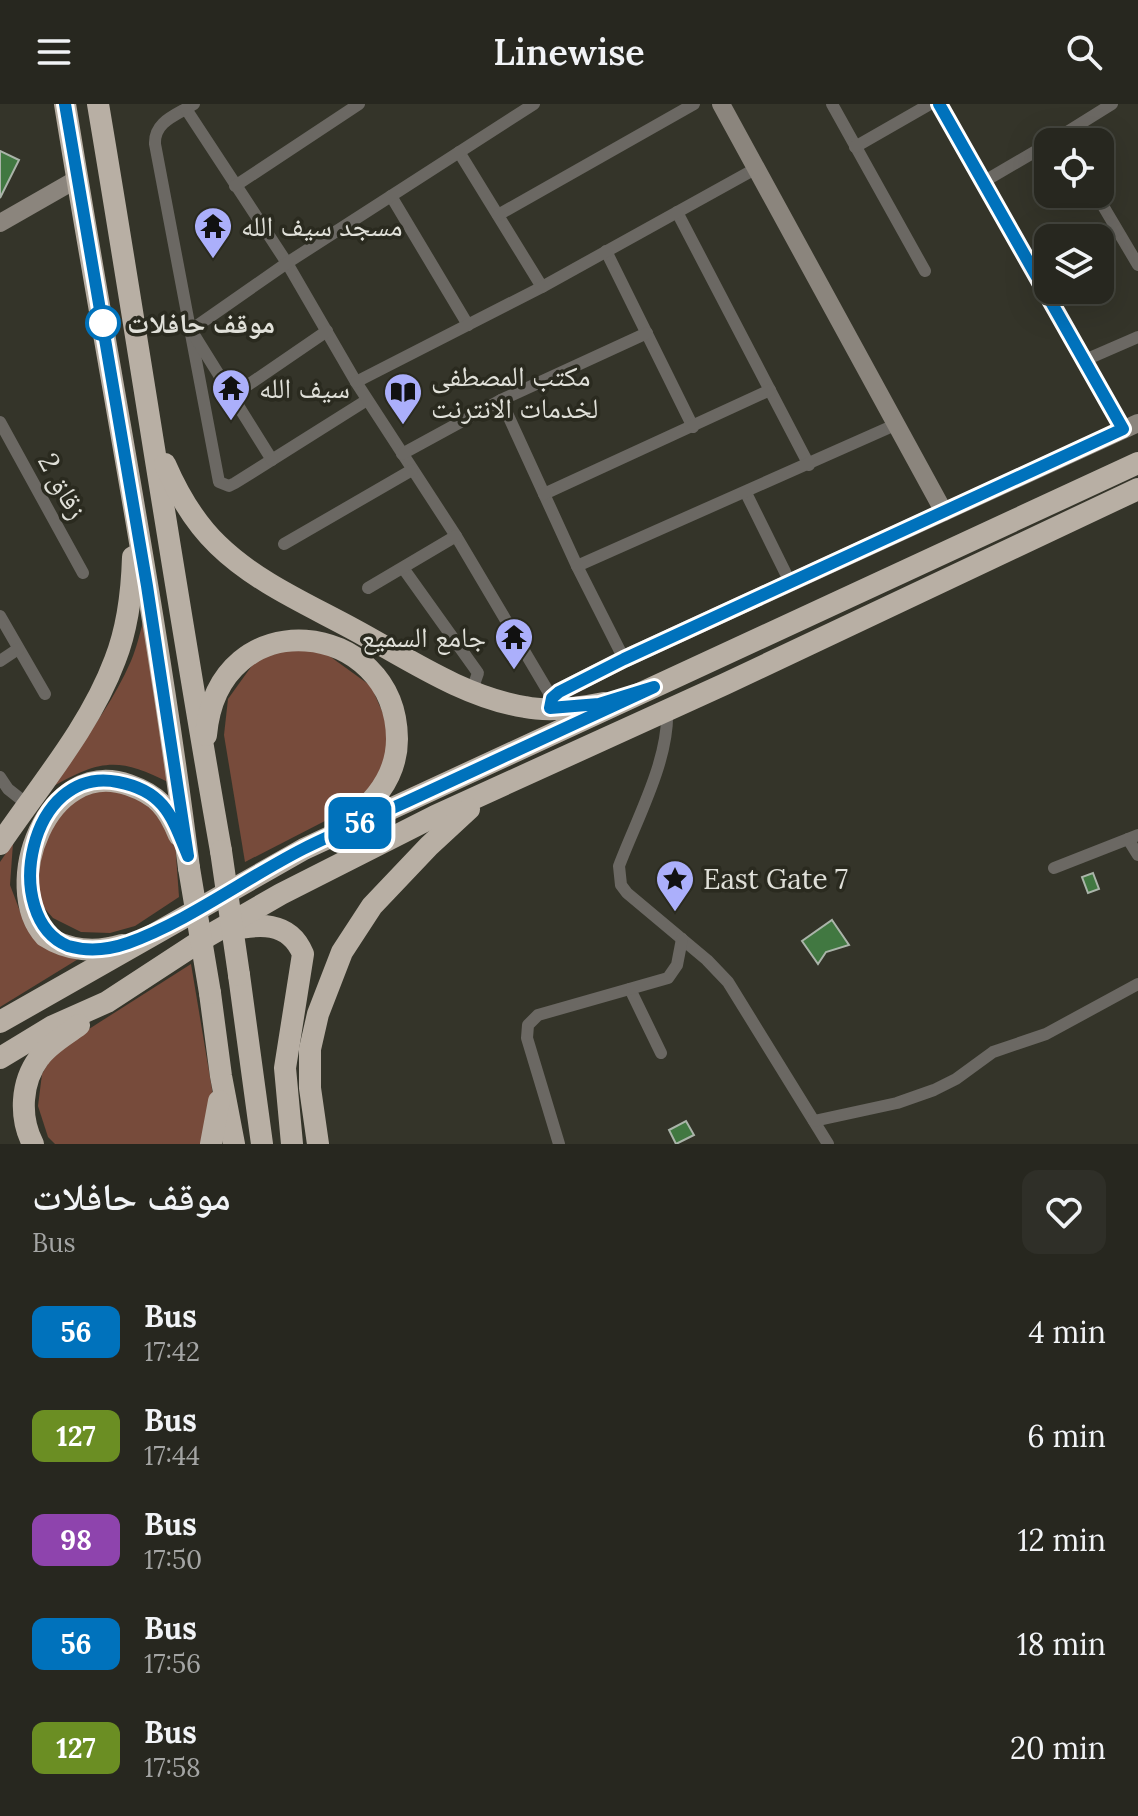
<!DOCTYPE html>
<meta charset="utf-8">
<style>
:root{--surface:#27271f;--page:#2f2f28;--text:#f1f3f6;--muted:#a4a5a4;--line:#43443d}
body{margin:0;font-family:Lora,"Noto Naskh Arabic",serif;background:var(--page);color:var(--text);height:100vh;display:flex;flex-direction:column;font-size:30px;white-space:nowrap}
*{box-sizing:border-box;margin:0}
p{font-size:26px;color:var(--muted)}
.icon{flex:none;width:44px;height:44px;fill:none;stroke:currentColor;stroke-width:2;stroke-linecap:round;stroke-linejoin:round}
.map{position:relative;height:1040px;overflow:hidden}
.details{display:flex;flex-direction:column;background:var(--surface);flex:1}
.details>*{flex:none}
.badge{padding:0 16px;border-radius:12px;font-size:28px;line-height:52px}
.tools{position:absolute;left:1034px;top:24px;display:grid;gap:16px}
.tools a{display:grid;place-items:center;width:80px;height:80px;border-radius:16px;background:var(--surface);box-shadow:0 8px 32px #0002,0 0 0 2px var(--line);font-size:40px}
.map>.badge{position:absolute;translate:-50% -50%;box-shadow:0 0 0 4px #fff}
.round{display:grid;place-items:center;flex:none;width:84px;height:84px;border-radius:16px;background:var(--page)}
.head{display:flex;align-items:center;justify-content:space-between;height:136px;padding:0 32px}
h1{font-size:38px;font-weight:600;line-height:60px}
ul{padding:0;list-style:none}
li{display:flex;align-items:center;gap:24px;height:104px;padding:0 32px}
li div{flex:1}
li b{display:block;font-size:30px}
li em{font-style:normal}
li .badge{min-width:88px;font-weight:700;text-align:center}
header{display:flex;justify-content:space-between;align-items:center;height:104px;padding:0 32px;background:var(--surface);font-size:36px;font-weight:600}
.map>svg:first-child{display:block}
</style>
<header><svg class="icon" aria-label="menu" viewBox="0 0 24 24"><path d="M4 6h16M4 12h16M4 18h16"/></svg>Linewise<svg class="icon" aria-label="search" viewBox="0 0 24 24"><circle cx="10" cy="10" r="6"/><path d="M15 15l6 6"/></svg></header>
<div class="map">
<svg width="1138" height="1040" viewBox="0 0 1138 1040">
<rect width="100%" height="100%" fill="#343429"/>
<g fill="#774b3b">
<path d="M144,515L170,679C117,652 100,656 50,684C79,643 111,603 131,557C137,543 140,528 144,515Z"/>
<polygon points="292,543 328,551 371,582 389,623 385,664 356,701 245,758 224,631 228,595 256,556"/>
<polygon points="83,685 144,688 175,737 179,793 135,822 110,829 81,828 53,814 32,790 36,738"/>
<polygon points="13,739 10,781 21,810 88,849 0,903 0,758"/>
<polygon points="191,860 214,997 211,1023 200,1040 55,1040 48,1033 38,1002 42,970 56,946"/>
</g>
<g fill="#417841" stroke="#aab4a9" stroke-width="2">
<polygon points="0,47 19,56 0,94"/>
<polygon points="1093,769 1099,785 1088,789 1082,773"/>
<polygon points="832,816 849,841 826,848 818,860 802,837"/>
<polygon points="686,1017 694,1031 676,1040 669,1026"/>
</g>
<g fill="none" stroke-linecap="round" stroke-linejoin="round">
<g stroke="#6b6863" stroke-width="12">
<path d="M194,0C177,11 154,17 155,40L219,378L229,382L235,379L367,296"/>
<polyline points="832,0 925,167"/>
<polyline points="939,0 1123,325"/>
<polyline points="186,5 287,159 356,278 456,432 552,594"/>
<polyline points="1051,38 1112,0"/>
<polyline points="855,43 930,0"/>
<polyline points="459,48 542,183"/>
<polyline points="983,78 1048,40"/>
<polyline points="235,82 359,0"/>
<polyline points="1096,90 1138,161"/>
<polyline points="391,92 468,221"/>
<polyline points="677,108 809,361"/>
<polyline points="498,111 694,0"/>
<polyline points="606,147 693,323"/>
<polyline points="1085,256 1138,233"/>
<polyline points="356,278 542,183 755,65"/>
<polyline points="232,292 327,227"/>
<polyline points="501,296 577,462 624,555"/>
<polyline points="0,318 83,469"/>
<polyline points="402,350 501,296 647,229"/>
<polyline points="272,356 191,226 287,159 534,0"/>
<polyline points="746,389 790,478"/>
<polyline points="544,390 770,286"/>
<polyline points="284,440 412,366"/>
<polyline points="577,462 897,320"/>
<polyline points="403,464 478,569 472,586"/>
<polyline points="368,484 456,432"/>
<polyline points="0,512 45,590"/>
<polyline points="0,557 18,545"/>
<path d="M667,604C670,655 637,714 619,762L621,781L627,789L707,856L728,878L828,1040"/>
<polyline points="0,673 8,685 27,700"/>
<polyline points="1128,735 1138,751"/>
<polyline points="1054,764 1138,731"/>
<polyline points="630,885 661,949"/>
<polyline points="814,1017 897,999 934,986 956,975 993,948 1046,930 1138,880"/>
<polyline points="559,1040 527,934 528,921 538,911 668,874 677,861 682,835"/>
</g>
<g stroke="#8b857d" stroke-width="18">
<polyline points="721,0 944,408"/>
<polyline points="0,119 77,75"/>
<polyline points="550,604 552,594 559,588 624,555 1138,319"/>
</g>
<g stroke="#b8afa4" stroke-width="22">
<path d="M65,0C106,255 157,508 189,764"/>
<path d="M98,0C140,249 177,499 221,747"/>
<path d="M165,360C178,390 195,419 218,441C256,478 307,500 353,525C407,554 463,593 525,603C549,608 579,604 604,599"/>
<path d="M206,631C218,494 396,515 397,635C397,670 376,697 349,717"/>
<path d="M0,740C40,681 90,623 115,556C128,523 132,487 133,453"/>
<path d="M228,826C258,820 289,816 303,850L285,964L292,1040"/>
<path d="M122,841C96,849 68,847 45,832C0,783 47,652 129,681C158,691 168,704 179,731"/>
<polyline points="239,871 262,1040"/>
<polyline points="210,889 221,972 234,1040"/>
<polyline points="0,918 304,745 1138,359"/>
<polyline points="0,954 53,922 107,898 208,832 281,790 435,712 725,580 1138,385"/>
<path d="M33,1040C19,1013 21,978 39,954C49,940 66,931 79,921"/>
<polyline points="211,1040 219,997"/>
<polyline points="318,1040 310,984 310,945 318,910 342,848 372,802 429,742 469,705"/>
</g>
<g stroke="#b8afa4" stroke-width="22">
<polyline points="221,747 239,871"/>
<polyline points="189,764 210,889"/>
</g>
</g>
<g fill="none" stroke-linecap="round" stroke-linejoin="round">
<g stroke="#fff" stroke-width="18">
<path id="line" d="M65,0L147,482L188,752C172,713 165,687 118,678C28,660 0,814 68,842C89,848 108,846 128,839C187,818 246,774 303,745C337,728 373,713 408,697C490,659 572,621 654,583L599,600L550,604L552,594L559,588L624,555L1123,325L939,0"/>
</g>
<use href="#line" stroke="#0072bc" stroke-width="12"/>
</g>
<defs>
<g id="temple-pin" transform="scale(2)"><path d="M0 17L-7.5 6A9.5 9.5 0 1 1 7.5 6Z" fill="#abaffb" stroke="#2a2a1f"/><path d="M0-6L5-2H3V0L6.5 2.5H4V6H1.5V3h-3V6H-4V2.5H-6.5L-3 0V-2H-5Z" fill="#111"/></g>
<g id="library-pin" transform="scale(2)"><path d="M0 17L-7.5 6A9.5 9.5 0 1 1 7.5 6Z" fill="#abaffb" stroke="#2a2a1f"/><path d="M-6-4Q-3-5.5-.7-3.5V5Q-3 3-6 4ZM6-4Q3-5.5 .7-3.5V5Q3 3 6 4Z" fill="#111"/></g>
<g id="sight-pin" transform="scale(2)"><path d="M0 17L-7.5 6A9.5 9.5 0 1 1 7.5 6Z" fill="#abaffb" stroke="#2a2a1f"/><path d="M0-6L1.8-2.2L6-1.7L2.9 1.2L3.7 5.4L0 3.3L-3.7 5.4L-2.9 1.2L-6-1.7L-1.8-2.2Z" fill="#111"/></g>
</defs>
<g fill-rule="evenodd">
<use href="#temple-pin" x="213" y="122"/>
<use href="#temple-pin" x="231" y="284"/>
<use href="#library-pin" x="403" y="288"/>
<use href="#temple-pin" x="514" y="533"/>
<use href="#sight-pin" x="675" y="775"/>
</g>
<circle fill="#fff" stroke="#0072bc" stroke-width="4" cx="103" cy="219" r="16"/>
<g text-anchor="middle" stroke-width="7" stroke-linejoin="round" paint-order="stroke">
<g font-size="28" fill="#e0e0d9" stroke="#2a2a1f" text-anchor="start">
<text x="241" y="132">مسجد سيف الله</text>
<text x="431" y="282">مكتب المصطفى<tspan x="431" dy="32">لخدمات الانترنت</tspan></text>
<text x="259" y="294">سيف الله</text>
<text x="486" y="543" text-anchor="end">جامع السميع</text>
<text x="703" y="785">East Gate 7</text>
</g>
<g font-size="28" font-weight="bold" fill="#e0e0d9" stroke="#2a2a1f" text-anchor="start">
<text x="127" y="229">موقف حافلات</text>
</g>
<g font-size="28" fill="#e0e0d9" stroke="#2a2a1f">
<text transform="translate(63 382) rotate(61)" y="10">زقاق 2</text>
</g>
</g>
</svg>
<div class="tools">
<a><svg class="icon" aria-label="locate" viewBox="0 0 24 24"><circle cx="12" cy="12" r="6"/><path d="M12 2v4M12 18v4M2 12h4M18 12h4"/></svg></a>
<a><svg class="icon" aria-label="layers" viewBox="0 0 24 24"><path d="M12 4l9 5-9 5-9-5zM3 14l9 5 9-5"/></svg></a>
</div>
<b class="badge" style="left:360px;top:719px;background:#0072bc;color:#fff">56</b>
</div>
<section class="details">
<div class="head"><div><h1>موقف حافلات</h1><p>Bus</p></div><a class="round"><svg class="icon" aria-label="heart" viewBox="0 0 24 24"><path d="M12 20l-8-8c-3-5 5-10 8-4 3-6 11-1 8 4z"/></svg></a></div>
<ul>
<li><span class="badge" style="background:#0072bc;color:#fff">56</span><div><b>Bus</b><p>17:42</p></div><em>4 min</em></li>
<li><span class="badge" style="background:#6b8e23;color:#fff">127</span><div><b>Bus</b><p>17:44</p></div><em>6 min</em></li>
<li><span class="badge" style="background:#8e44ad;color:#fff">98</span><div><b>Bus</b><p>17:50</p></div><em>12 min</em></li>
<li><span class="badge" style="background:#0072bc;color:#fff">56</span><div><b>Bus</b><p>17:56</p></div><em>18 min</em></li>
<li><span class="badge" style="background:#6b8e23;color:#fff">127</span><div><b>Bus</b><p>17:58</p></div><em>20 min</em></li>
</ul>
</section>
